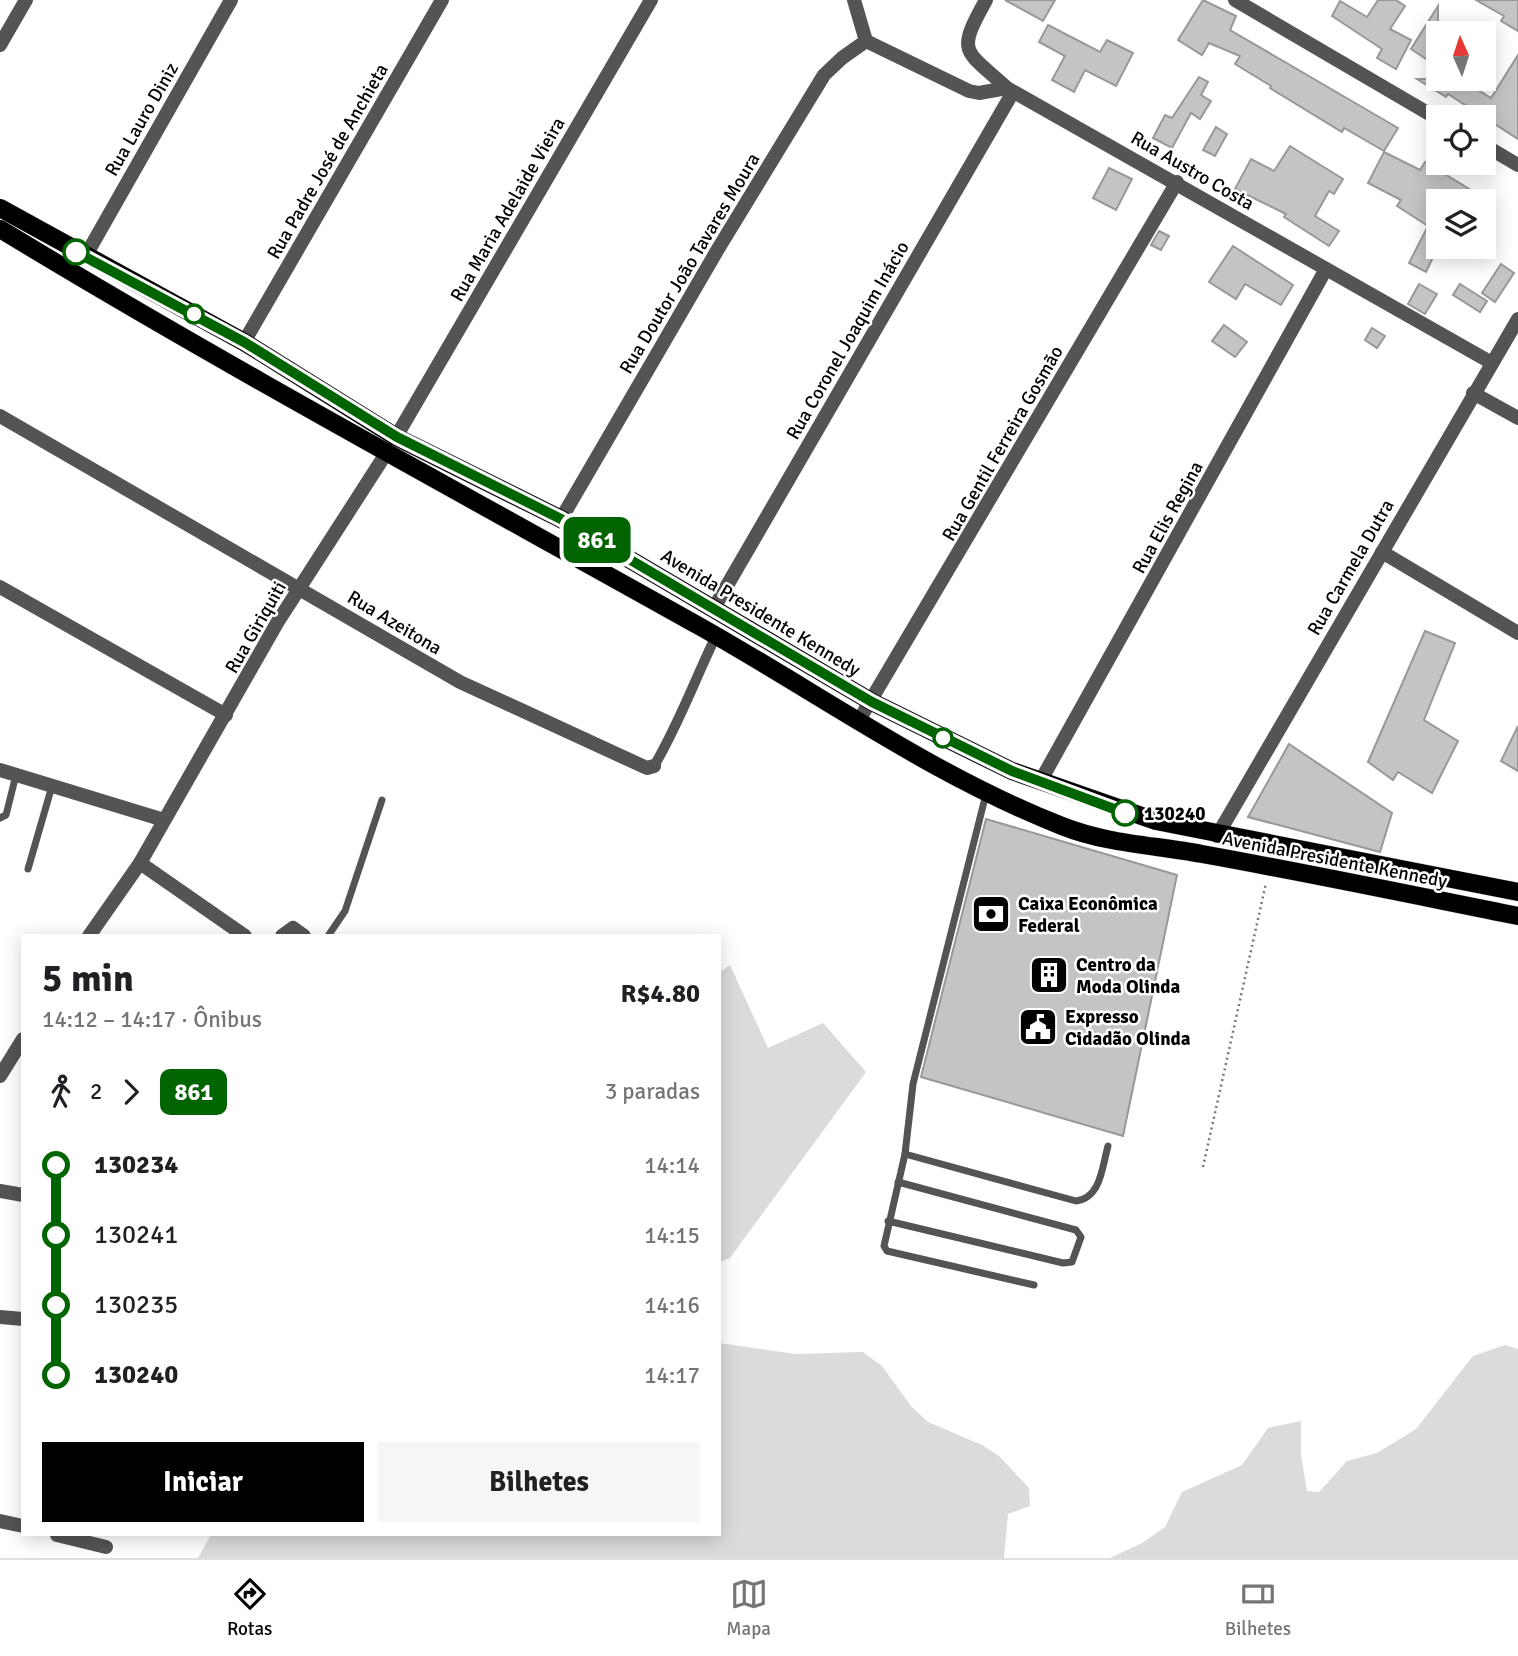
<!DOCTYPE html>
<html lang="pt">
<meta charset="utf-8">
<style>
:root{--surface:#fff;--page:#f6f6f6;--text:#202124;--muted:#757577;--line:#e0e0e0;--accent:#000}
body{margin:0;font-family:Signika,sans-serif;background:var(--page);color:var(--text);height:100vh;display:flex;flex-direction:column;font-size:26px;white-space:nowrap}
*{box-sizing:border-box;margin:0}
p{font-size:23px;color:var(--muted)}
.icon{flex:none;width:38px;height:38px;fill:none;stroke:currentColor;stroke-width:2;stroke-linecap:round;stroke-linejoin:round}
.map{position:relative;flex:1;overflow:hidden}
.side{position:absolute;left:21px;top:934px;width:700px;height:602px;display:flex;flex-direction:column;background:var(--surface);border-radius:0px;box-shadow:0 4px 18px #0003}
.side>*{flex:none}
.badge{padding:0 14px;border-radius:10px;font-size:24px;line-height:46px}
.needle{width:46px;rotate:357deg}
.fabs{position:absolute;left:1426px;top:21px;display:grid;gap:14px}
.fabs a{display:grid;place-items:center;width:70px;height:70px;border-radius:0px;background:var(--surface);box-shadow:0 4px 18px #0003;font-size:35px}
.map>.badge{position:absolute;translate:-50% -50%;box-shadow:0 0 0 4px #fff}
.legs{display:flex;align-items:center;gap:10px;height:77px;padding:0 21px;font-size:23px}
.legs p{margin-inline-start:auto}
.head{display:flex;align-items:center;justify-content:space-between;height:119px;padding:0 21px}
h1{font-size:38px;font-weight:700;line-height:52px}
.button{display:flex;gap:14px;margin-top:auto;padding:14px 21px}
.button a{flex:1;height:80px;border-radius:0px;background:var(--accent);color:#fff;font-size:28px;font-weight:700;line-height:80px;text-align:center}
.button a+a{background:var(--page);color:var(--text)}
ul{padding:0 21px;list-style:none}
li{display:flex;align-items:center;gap:24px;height:70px;font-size:26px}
li i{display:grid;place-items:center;width:10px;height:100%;margin:0 9px;background:currentColor}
li i::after{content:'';width:18px;height:18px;margin:-9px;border:5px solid;border-radius:50%;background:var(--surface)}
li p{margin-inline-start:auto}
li:first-child i{background:linear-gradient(#0000 50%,currentColor 0)}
li:last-child i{background:linear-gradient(currentColor 50%,#0000 0)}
.tabs{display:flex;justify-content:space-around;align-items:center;height:98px;border-top:2px solid var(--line);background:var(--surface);font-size:19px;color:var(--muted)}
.tabs a{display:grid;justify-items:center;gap:4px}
.tabs .selected{color:var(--accent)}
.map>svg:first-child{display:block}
</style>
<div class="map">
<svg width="1518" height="1558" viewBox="0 0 1518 1558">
<rect width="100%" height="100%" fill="#fff"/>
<g fill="#dbdbdb">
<polygon points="730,965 768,1048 823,1023 866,1072 730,1258 719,1262 719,973"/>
<polygon points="719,1343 796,1354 863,1352 882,1366 911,1406 928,1422 982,1445 999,1456 1029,1488 1030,1506 1008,1514 1004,1558 198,1558 211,1535 719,1535"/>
<polygon points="1505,1345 1518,1349 1518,1558 1110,1558 1142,1543 1165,1527 1182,1492 1242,1465 1268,1428 1301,1421 1301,1455 1307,1491 1319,1492 1347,1461 1377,1453 1416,1429 1473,1356"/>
</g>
<g fill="#c4c4c4" stroke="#989898" stroke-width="2">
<polygon points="1005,0 1055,0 1043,21"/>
<polygon points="1203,0 1236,16 1230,30 1398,128 1384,151 1344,128 1342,132 1270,88 1271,86 1235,64 1240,56 1209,43 1202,55 1178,40"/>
<polygon points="1378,0 1396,0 1405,6 1390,29 1411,40 1396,69 1377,58 1382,49 1332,16 1340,1 1367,17"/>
<polygon points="1476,0 1518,0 1518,31 1501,21 1504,16"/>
<polygon points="1438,6 1438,22 1457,33 1438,33 1438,67 1411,49"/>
<polygon points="1048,25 1100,52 1107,40 1133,53 1116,86 1085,70 1074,92 1052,80 1065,56 1039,42"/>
<polygon points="1518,55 1518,139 1448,94 1446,97 1417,79 1450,79 1464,88 1467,83 1491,98"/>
<polygon points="1199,77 1208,82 1201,95 1211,101 1200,119 1191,113 1172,148 1153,138 1165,115 1172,118"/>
<polygon points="1216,127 1227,134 1215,156 1203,150"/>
<polygon points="1290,146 1343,179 1334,194 1329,191 1315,216 1339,231 1329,246 1284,217 1286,214 1235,189 1251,159 1274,171"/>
<polygon points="1384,152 1420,170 1425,162 1471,190 1464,201 1438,201 1438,247 1426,272 1409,263 1428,226 1397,206 1401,200 1368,183"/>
<polygon points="1109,168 1132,179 1116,210 1093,198"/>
<polygon points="1159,231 1169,236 1161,250 1151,245"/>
<polygon points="1233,246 1293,285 1281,305 1245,284 1236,299 1209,282"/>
<polygon points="1501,264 1514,273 1495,302 1482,293"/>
<polygon points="1419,284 1437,294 1425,314 1408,304"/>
<polygon points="1460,284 1487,301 1480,312 1453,295"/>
<polygon points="1224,325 1247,342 1235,357 1212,341"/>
<polygon points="1372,328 1385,336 1377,348 1365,340"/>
<polygon points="1425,631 1455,643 1424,720 1458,741 1432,793 1398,772 1393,780 1368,762"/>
<polygon points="1518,726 1518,771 1501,761"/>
<polygon points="1289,744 1392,813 1380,852 1248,817"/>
<polygon points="986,819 1177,875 1123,1136 921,1077"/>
</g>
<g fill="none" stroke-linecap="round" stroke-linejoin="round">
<g stroke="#dbdbdb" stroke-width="19">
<g id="primary">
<polyline points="0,208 244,342 396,437 561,519 872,702 1012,771 1156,821 1518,892"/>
<path d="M0,229C229,368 465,495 699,626C820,694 932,775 1062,826C1107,844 1155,845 1202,854C1308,873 1413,895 1518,916"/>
</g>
</g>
<polyline stroke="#767676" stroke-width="2.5" stroke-dasharray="2 3.5" stroke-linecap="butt" points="1203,1167 1266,883"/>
<g stroke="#545454" stroke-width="7">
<polyline points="986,794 913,1084 905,1154 884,1246 887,1251 1034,1285"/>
<polyline points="0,818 6,815 16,775"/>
<polyline points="28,869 52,786"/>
<polyline points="328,936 345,911 382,800"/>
<path d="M905,1154L1076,1201C1101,1198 1102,1167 1108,1146"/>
<polyline points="888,1221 1063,1263 1072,1262 1081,1237 1076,1230 898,1182"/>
</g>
<path stroke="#545454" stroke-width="10" d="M654,766C679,724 695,679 716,636"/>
<g stroke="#545454" stroke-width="14">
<polyline points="854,0 866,41"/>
<path d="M986,0C956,54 964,49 1007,88"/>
<polyline points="1235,0 1438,119"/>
<polyline points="866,41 969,91 979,93 1007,88 1492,363"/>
<polyline points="0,45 26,0"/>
<polyline points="1484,145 1518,165"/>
<polyline points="85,257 231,0"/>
<polyline points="244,342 442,0"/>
<polyline points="1473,393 1518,418"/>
<polyline points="0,416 460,682 647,768 654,766"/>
<polyline points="396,437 651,0"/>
<polyline points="561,519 718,249 824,75 842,58 866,41"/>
<polyline points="1382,552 1518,633"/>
<polyline points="0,587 226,715"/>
<polyline points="714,608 1013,92"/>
<polyline points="858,722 1177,182"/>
<polyline points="0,770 164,820"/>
<polyline points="1040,782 1326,269"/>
<polyline points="140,863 245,936"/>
<polyline points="89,936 140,863 277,623 387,452"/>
<polyline points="282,936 293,928 304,936"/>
<polyline points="0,1076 23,1039"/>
<polyline points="0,1191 23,1195"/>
<polyline points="0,1317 23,1319"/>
<polyline points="0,1521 23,1526"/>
<polyline points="57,1535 106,1547"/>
</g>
<polyline stroke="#545454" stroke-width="14" points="1217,836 1518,319"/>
<use href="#primary" stroke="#000" stroke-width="18"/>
</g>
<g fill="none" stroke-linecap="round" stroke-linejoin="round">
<g stroke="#fff" stroke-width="16">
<polyline id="line-1" points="76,252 244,342 397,437 561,519 872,702 1012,771 1125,813"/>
</g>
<use href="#line-1" stroke="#006400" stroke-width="10"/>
</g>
<defs>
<g id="bank-square" transform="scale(2.0125)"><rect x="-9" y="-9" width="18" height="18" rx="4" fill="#000" stroke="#fff"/><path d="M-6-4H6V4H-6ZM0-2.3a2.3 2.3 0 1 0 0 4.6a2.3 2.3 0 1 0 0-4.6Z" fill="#fff"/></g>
<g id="building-square" transform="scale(2.0125)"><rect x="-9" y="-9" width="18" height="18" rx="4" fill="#000" stroke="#fff"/><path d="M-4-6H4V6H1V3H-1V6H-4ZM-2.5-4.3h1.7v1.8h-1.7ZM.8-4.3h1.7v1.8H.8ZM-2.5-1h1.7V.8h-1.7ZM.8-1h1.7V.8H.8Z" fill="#fff"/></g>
<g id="civic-square" transform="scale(2.0125)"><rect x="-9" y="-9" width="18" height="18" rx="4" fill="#000" stroke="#fff"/><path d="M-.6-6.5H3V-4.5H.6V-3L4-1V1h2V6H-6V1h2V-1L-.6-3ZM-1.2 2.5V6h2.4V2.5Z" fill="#fff"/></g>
</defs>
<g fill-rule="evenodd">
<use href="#bank-square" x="991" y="914"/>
<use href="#building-square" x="1049" y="975"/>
<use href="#civic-square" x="1038" y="1027"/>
</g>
<g fill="#fff" stroke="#006400" stroke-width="3.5">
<circle cx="76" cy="252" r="12"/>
<circle cx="194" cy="314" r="9"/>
<circle cx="943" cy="738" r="9"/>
<circle cx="1125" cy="813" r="12"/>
</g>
<g text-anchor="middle" stroke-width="5" stroke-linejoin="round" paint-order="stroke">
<g font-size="19" fill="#000" stroke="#fff">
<text transform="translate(141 119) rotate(-60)" y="7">Rua Lauro Diniz</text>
<text transform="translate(327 161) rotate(-60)" y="7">Rua Padre José de Anchieta</text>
<text transform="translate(1193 170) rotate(30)" y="7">Rua Austro Costa</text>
<text transform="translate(507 209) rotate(-60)" y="7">Rua Maria Adelaide Vieira</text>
<text transform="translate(689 263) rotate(-59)" y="7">Rua Doutor João Tavares Moura</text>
<text transform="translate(847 340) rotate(-60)" y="7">Rua Coronel Joaquim Inácio</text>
<text transform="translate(1002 443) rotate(-60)" y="7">Rua Gentil Ferreira Gosmão</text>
<text transform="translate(1167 517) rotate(-61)" y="7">Rua Elis Regina</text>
<text transform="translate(1350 567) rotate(-60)" y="7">Rua Carmela Dutra</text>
<text transform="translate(761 612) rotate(31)" y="7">Avenida Presidente Kennedy</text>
<text transform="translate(395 622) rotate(31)" y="7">Rua Azeitona</text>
<text transform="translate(255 627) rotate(-60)" y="7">Rua Giriquiti</text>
<text transform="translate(1335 859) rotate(11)" y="7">Avenida Presidente Kennedy</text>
</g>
<g font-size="19" font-weight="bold" fill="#000" stroke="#fff" text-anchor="start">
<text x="1144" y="820">130240</text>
</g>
<g font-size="19" font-weight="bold" fill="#000" stroke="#fff" text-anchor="start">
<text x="1018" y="910">Caixa Econômica<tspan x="1018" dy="22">Federal</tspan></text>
<text x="1076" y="971">Centro da<tspan x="1076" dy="22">Moda Olinda</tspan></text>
<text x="1065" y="1023">Expresso<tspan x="1065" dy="22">Cidadão Olinda</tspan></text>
</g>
</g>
</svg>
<div class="fabs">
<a><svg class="needle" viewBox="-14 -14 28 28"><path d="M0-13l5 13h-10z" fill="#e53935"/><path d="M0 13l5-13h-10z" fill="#757577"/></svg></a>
<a><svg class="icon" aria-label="locate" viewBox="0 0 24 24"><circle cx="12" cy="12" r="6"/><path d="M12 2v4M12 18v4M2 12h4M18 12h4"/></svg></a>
<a><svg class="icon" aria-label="layers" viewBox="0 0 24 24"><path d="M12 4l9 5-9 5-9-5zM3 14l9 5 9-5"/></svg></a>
</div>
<b class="badge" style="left:597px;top:540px;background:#006400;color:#fff">861</b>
<section class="side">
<div class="head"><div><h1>5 min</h1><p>14:12 – 14:17 · Ônibus</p></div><b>R$4.80</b></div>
<div class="legs"><svg class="icon" aria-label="walk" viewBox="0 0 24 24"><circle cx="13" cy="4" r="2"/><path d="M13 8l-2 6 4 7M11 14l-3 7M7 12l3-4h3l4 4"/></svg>2<svg class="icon" aria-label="forward" viewBox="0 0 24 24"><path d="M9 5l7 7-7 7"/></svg><b class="badge" style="background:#006400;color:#fff">861</b><p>3 paradas</p></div>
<ul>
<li><i style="color:#006400"></i><b>130234</b><p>14:14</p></li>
<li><i style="color:#006400"></i><span>130241</span><p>14:15</p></li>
<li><i style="color:#006400"></i><span>130235</span><p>14:16</p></li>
<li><i style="color:#006400"></i><b>130240</b><p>14:17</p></li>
</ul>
<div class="button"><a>Iniciar</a><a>Bilhetes</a></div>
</section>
</div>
<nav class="tabs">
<a class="selected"><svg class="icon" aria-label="directions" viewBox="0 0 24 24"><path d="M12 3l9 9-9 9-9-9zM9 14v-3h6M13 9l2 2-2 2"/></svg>Rotas</a>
<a><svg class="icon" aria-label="map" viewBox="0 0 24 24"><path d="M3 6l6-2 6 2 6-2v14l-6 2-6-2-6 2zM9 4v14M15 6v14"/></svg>Mapa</a>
<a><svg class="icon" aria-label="tickets" viewBox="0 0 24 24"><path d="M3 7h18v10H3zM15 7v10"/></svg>Bilhetes</a>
</nav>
